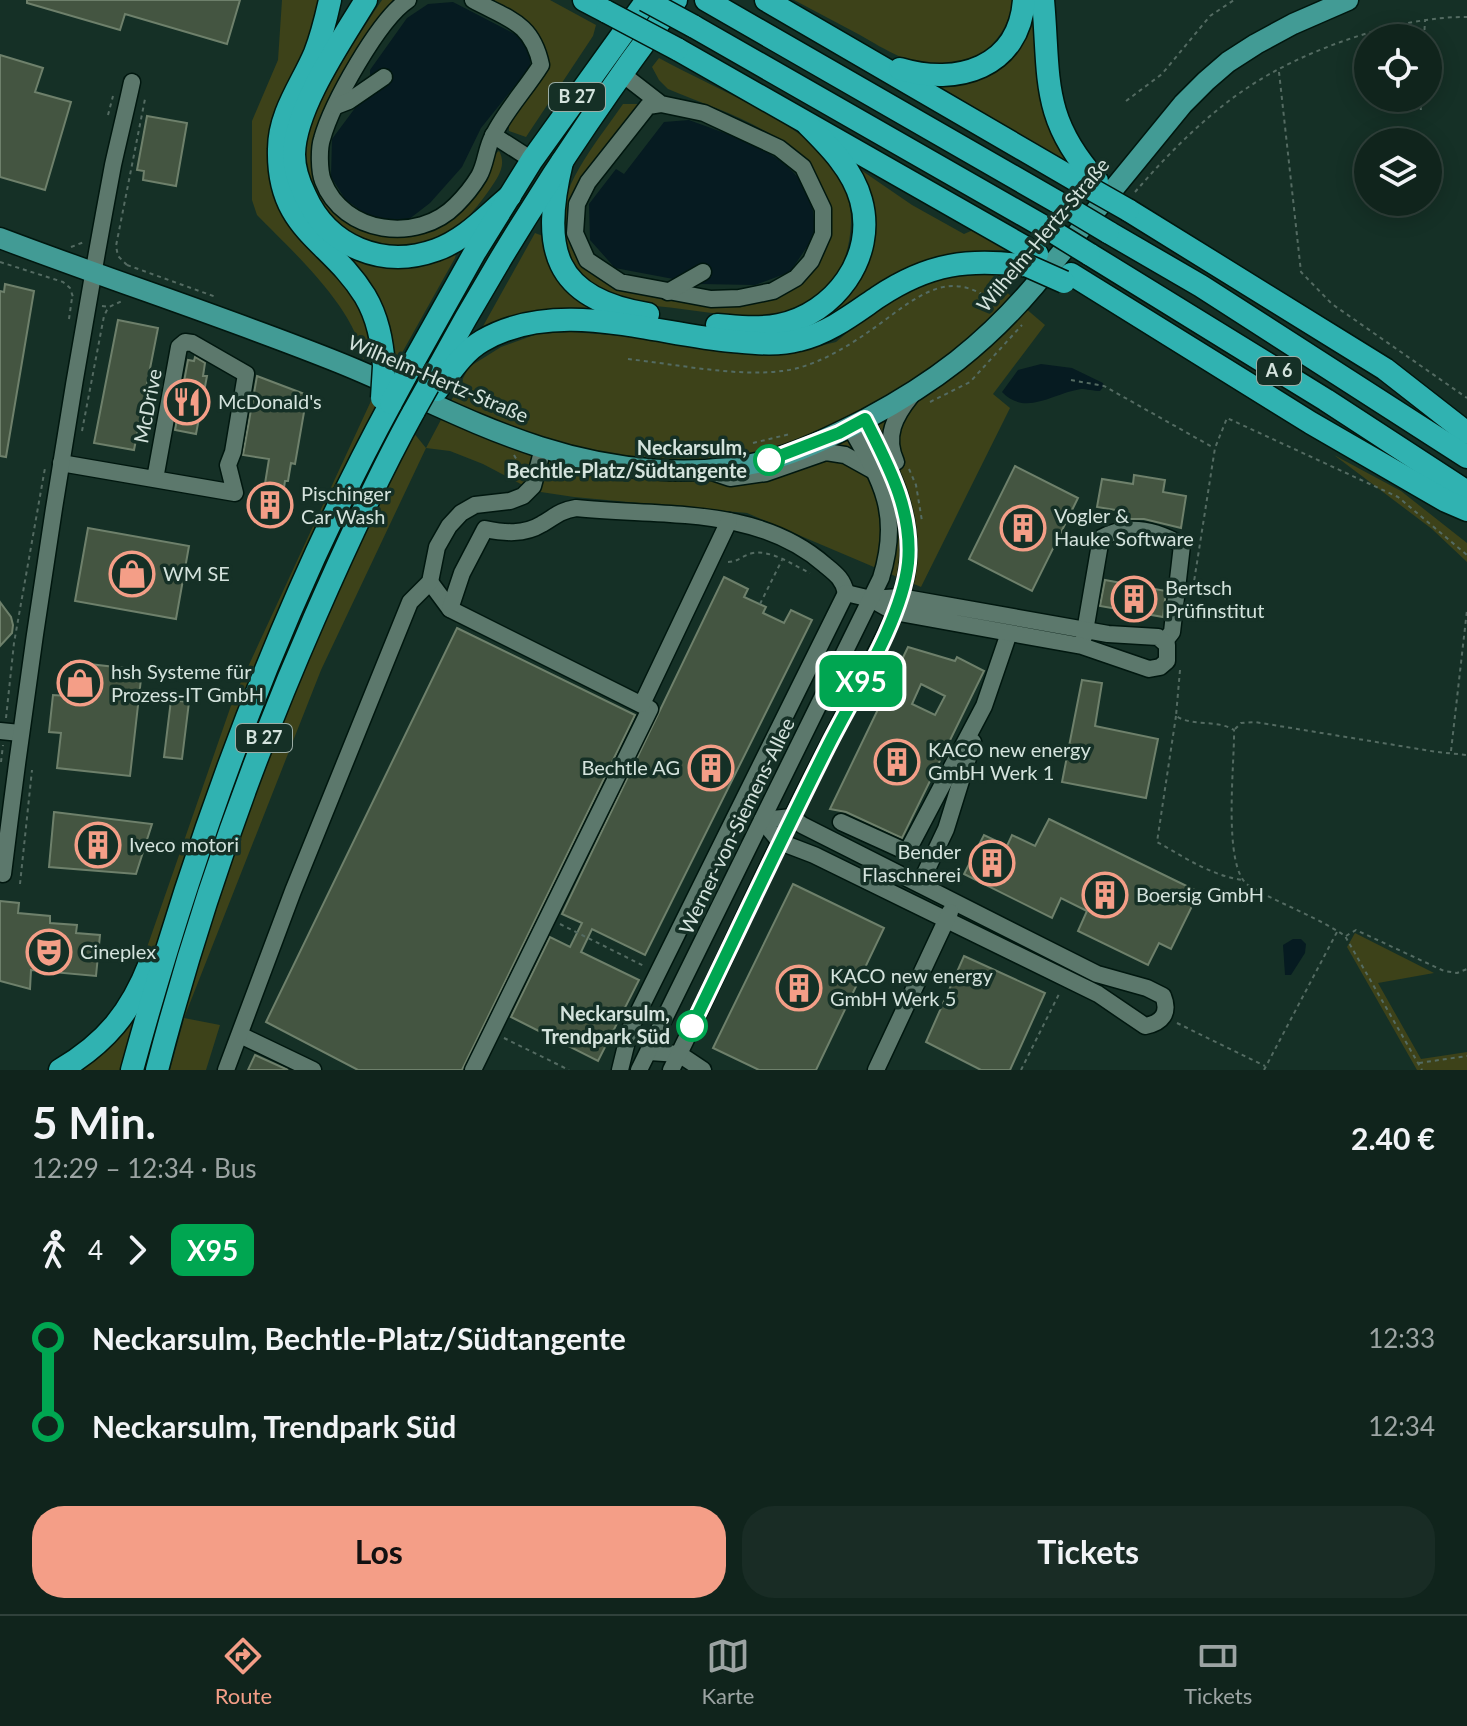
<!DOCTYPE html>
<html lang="de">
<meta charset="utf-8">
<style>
:root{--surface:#10241c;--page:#192c25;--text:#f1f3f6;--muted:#9ca4a3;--line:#30413b;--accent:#f49e87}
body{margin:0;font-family:Lato,sans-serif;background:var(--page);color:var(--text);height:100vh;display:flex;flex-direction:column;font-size:30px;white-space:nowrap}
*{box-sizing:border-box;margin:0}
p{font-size:26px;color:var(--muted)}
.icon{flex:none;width:44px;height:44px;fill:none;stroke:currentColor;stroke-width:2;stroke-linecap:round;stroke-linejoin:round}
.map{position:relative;height:1070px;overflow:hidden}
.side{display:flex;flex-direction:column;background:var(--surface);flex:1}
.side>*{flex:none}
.badge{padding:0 16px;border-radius:12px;font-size:28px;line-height:52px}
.tools{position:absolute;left:1354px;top:24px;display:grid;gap:16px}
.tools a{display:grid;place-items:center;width:88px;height:88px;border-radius:50%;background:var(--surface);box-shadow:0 4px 20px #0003,0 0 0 2px var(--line);font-size:40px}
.map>.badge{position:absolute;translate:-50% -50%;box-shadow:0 0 0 4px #fff}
.legs{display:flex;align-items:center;gap:12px;height:88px;padding:0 32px;font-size:26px}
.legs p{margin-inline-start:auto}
.summary{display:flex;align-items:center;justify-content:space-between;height:136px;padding:0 32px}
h1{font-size:44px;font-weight:700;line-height:60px}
.action{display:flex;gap:16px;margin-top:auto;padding:16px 32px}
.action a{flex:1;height:92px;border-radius:32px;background:var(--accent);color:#111;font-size:32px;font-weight:700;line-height:92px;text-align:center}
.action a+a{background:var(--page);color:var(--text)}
ul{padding:0 32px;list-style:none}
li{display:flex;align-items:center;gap:28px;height:88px;font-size:30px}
li i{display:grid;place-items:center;width:12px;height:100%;margin:0 10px;background:currentColor}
li i::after{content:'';width:20px;height:20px;margin:-10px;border:6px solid;border-radius:50%;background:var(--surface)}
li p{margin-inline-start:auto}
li:first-child i{background:linear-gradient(#0000 50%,currentColor 0)}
li:last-child i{background:linear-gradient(currentColor 50%,#0000 0)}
.dock{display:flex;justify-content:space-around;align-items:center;height:112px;border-top:2px solid var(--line);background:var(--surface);font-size:22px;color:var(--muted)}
.dock a{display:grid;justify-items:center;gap:4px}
.dock .active{color:var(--accent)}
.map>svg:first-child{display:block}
</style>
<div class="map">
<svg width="1467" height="1070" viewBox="0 0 1467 1070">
<rect width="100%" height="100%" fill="#153026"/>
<g fill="#3d4219">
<path d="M282,0H320L315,28L271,126L269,155L273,194L281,213L296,235L330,266L359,301L378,359H363C356,308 292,251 257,215L252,200V121L278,60Z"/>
<path d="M382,0H398L320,123L325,196L402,236L484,181L495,154L499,151C507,165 498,177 490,189C475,210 457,233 433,243C383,263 327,230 310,182C304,167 305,142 309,127C311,116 320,105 325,94C342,61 361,31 382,0Z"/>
<path d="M488,0H550L596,25L593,36L526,137L509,131V124C517,110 542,85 545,72C557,34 515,14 488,0Z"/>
<path d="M794,0H1014C1008,24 1000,41 979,55C939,83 896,56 860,35C838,23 816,12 794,0Z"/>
<path d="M1032,15L1035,16L1069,164L939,86C995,83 1002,57 1032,15Z"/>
<path d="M659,58C703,82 763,107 802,136C830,157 852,188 851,222C849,285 809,315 749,317C730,317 709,312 689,310C665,306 635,306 612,296C586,286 566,260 562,232C555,189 600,138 623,104H644L567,230L572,247L590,269L716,306L816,266C828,247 834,225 827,202C807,134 727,114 668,89L659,80L652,67Z"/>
<polygon points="858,168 912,205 964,234 973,230 1006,250 972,251 928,261 830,320 829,314 857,284"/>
<path d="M535,233L543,236C547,267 560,290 588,306L587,312L477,337Z"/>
<polygon points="453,252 456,254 455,258 398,360 394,359 343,253"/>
<polygon points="992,271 1012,280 1004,290 1045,325 993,394 1010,408 921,587 747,513 574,497 534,491 483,464 450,451 426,448 321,670 184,1018 220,1025 206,1070 170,1070 184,1019 121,995 144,956 234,697 377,388 426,448 469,367 501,347 537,334 571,332 625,336 725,352 763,355 787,354 836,342 863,319 901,292 929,279"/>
<polygon points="1334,455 1401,491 1467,543 1467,562 1432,529"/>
<polygon points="1355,933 1434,973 1378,983 1421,1059 1467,1052 1467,1070 1417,1070 1347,947"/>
<polygon points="139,1005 121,1070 73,1070"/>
</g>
<g fill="#061b21">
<polygon points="453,2 515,34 530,50 530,67 481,128 462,167 430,203 404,223 371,218 345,199 331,177 332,139 370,88 370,70 407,18 428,4"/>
<path d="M689,120C731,136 793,152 810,198C814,209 814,224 815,235L790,272L755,285L700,284L615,268L590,240L589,204L616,169L624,174L664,122Z"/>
<path d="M1041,364L1072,368L1103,383L1104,386L1100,391C1094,391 1086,389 1081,389C1053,393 1026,417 1002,392L1018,370Z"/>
<polygon points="1293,939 1301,939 1306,944 1305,953 1291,975 1285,975 1283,945"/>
</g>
<g fill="#445541" stroke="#6e806b" stroke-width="2" fill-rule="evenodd">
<polygon points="27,0 240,0 227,44 125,14 120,30 27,3"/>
<polygon points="0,55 43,68 35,92 71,102 45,190 0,177"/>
<polygon points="147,116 187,123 176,186 143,180 144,171 137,170"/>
<polygon points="5,284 34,291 6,457 0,456 0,291 4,292"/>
<polygon points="118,320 158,328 134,450 94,443"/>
<polygon points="195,357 205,363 203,376 207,376 196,434 175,430 188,360 194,361"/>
<polygon points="257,376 307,395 295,464 291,463 288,481 285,481 280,513 276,512 275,522 256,519 260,495 263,496 269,459 243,455"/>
<polygon points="1015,466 1078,498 1032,591 969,559"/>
<polygon points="1134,475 1165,480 1163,492 1186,496 1181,528 1144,519 1127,519 1128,512 1097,507 1102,479 1133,484"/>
<polygon points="88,528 189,546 176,619 75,601"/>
<polygon points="724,577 748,589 744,597 766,607 763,613 784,623 791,610 812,620 645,955 592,929 581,952 639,980 598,1061 511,1017 550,937 570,947 582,923 562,914"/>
<polygon points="1105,580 1166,591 1163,617 1100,606"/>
<polygon points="0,602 11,617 13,625 12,633 0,646"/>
<polygon points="457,628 635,715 462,1070 358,1070 266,1022"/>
<path d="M908,647L955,661L957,657L984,671L902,838L846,812L830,809ZM921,684L945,696L935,715L912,704Z"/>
<polygon points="71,662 142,670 130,776 57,768 61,733 49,732 53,695 67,696"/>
<polygon points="1082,680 1102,683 1095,726 1158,739 1146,798 1062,782"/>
<polygon points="171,700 189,702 182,759 164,757"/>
<polygon points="54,812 152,824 136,874 49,867"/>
<polygon points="1049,819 1199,892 1171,949 1159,943 1148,965 1078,931 1087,911 1061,898 1052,918 964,874 984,835 1007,846 1012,835 1035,846"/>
<polygon points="793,884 884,928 816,1070 759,1070 713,1048"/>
<polygon points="0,901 19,903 18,913 50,916 50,923 77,925 76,933 100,935 96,976 31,970 30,989 0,981"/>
<polygon points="964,956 1045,993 1010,1070 981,1070 926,1042"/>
<polygon points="255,1055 288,1070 248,1070"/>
</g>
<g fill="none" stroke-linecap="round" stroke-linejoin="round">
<g stroke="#00170f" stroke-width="19">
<g id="minor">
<path d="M408,0C379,19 332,103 322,139C319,148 319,171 323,181C343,234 418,244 456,205C464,197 473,186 479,176C486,164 486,148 493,136C505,111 526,89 541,65C532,22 508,19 473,0"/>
<polyline points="621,73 661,104 704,113 779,148 803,167 823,209 823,234 811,261 796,278 773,291 739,298 711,299 620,282 587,260 575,233 577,204 588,182 648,106 661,104"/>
<polyline points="336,106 349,101 384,77"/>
<polyline points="493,135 532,160"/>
<polyline points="668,292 703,272"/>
<path d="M896,462C884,436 895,416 911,396"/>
<polyline points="61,463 235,493 228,465 233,452 246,374 192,343 185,342 179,347 155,479"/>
<polyline points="709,471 730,478 766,473 826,452 845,455 872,470"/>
<polyline points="430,582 450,609 650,709 473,1070"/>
<path d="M450,609L462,573L485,529C504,533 524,535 542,524C556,516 559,511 576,508C660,517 757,505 825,565C836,574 843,579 846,593"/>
<path d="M1084,637L1101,538C1128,523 1156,530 1182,545L1172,632L1165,641"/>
<polyline points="642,704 729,521"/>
<polyline points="0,731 20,733"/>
<path d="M792,817L802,825L1097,974L1147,988L1163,996C1170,1013 1162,1023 1145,1026L1098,994L814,855L780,842L762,820Z"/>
<polyline points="841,822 907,852 984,706 1009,633"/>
<path d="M3,874C32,637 69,400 113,165C119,138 126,110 132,82"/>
<polyline points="920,884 946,829 973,742"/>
<polyline points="240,1035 313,1070"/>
<polyline points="649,1052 679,1054 703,1070"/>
<polyline points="226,1070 293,891 410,602 430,582 437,547 449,526 461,513 475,505 510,501 523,496 533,486 543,448"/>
<polyline points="620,1070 630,1029 846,593 871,599 900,597 1108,634 1158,637 1167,645 1167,661 1160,667 1149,669 1082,646 894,612 871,599"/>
<path d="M639,1070L881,578C901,514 882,482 850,427"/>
<path d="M671,1070C713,986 750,901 792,817C814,771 838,726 861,681C880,644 904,604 908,563C913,509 888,465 865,419"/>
<polyline points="876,1070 950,912"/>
</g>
</g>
<g stroke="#00170f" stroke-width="23">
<path id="major" d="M0,238C113,281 228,318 340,363C407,390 471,425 540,447C612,470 693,479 766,461C801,452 834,435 866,419C934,383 985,344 1035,285L1183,104L1206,81L1228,62L1256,44L1293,24L1348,0"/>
</g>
<g stroke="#00170f" stroke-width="25">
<g id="highway">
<path d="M330,0C326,18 322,35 315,53C302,84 279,113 279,149C277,230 330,239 365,296C378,318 382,341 384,366"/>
<path d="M366,0C342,40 295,107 294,154C294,168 299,183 305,195C328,247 383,269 436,250C465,240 487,215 510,196"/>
<polyline points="584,0 607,12"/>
<polyline points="706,0 1073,211"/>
<polyline points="766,0 1091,189"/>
<path d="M1043,0C1050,77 1040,118 1097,181"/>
<polyline points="693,26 1055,233"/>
<polyline points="677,49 1037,254"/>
<path d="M900,69C957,86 1019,68 1024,0"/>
<path d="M562,162C541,247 552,299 648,314"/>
<polyline points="1128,210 1385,369 1467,433"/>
<polyline points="1108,232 1201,286 1467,457"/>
<polyline points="1089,254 1326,400 1467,492"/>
<polyline points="1071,274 1311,423 1446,501 1467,510"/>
<path d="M717,325C737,327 759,329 779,325C834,314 877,257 861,200C853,170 829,146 808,125"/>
<polyline points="405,377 475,252 532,160 647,0"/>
<path d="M432,379C504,246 585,120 676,0"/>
<path d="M437,390C450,373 463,352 482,341C557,297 652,334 732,341C754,343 777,346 799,340C829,333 853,314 878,297C929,263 969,258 1028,266"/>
<path d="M60,1070C106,1043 131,1012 150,963"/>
<path d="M132,1070C195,840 277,613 391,403"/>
<path d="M157,1070C197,916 250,765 314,619C345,548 377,478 414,411"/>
</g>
</g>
<g stroke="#546b62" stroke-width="2" stroke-dasharray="4 4" stroke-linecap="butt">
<polyline points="1424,38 1425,21"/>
<polyline points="1279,72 1301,272 1332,304 1467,398"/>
<polyline points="1420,98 1421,112"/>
<polyline points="1126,101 1162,74 1210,16 1234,0"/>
<polyline points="108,115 113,96"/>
<path d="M1135,192C1168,154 1205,116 1247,88C1303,50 1399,16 1467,17"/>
<polyline points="71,247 84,242"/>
<polyline points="0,262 63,282 70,288 73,297"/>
<polyline points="127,265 118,256 116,246 145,99 143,99"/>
<polyline points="127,265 216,297"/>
<polyline points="102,306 109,307 122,301"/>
<polyline points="69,319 72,298"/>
<path d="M628,359C675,364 736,377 782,371C812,368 846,348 871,330C892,316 913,296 939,288C959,282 980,290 996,304"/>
<polyline points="1071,380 1104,386 1214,448"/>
<polyline points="930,402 970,382 1022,325"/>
<polyline points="82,431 104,316 108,308"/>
<polyline points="753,443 790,434"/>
<polyline points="514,455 521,467"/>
<polyline points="909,469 916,485 922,521"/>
<polyline points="551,475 576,474"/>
<path d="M728,562C738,562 743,555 753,553C772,550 793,565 810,573"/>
<polyline points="1193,588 1215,448 1227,418 1398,497 1467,555"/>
<polyline points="760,604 782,560"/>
<path d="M1180,670L1176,716C1193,727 1216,719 1234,730C1235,761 1222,867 1248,885C1279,904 1314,915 1345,936L1422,1070"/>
<path d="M1176,716L1157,842C1184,857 1210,875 1242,880"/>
<polyline points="6,718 14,643 45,468"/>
<polyline points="1235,729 1241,723 1255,722 1437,752 1467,755"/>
<polyline points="1451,751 1467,610"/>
<polyline points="1,762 3,745"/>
<polyline points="20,884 32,770"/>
<polyline points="560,924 644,966"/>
<polyline points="1346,936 1356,930 1444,971 1457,973 1467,969"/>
<polyline points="1177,1023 1265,1066"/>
<polyline points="504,1038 569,1070"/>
<polyline points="1419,1063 1467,1056"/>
<polyline points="1021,1070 1059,994"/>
<polyline points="1264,1070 1337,932"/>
</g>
<use href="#minor" stroke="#5c786c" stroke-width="16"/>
<use href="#major" stroke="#429b95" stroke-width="20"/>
<use href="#highway" stroke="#30b2b1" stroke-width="22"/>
<g stroke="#00170f" stroke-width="25" stroke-linecap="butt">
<g id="highway-bridge">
<polyline points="645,0 693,26"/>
<polyline points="607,12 677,49"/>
<polyline points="1091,189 1128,210"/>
<polyline points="1073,211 1108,232"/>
<polyline points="1055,233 1089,254"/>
<polyline points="1028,266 1064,282"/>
<polyline points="382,398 384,366"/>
<polyline points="391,403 405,377"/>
<polyline points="414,411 428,386"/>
</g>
</g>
<use href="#highway-bridge" stroke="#30b2b1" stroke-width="22"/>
</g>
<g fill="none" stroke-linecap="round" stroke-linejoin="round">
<g stroke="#fff" stroke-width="18">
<path id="line-1" d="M692,1026C737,933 781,839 828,746C854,694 902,620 908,563C913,510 888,465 865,419L839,433L769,460"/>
</g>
<use href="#line-1" stroke="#00a651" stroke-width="12"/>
</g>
<defs>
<g id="restaurant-ring" transform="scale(2.3)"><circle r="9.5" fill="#153026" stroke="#f49e87" stroke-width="1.5"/><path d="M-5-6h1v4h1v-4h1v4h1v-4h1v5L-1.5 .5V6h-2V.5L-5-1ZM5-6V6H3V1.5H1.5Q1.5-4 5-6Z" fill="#f49e87"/></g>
<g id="building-ring" transform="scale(2.3)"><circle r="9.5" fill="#153026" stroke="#f49e87" stroke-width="1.5"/><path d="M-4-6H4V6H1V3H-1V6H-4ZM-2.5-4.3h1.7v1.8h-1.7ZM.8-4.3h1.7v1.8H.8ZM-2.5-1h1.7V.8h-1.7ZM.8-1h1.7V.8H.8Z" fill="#f49e87"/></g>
<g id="shop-ring" transform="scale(2.3)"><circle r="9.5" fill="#153026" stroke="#f49e87" stroke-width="1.5"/><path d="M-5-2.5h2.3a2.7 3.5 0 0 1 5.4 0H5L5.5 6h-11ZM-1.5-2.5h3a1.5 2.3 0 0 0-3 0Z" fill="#f49e87"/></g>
<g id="theatre-ring" transform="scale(2.3)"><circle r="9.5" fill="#153026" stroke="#f49e87" stroke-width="1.5"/><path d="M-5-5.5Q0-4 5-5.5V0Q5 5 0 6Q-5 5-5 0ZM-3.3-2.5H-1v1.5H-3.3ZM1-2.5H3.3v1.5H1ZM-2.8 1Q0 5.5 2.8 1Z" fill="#f49e87"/></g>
</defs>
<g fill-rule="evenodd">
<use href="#restaurant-ring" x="187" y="402"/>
<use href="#building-ring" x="270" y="505"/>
<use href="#building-ring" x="1023" y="528"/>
<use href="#shop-ring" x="132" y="574"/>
<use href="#building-ring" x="1134" y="599"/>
<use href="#shop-ring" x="80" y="683"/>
<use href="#building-ring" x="897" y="762"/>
<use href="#building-ring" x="711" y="768"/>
<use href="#building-ring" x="98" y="845"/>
<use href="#building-ring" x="992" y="863"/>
<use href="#building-ring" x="1105" y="895"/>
<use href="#theatre-ring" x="49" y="952"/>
<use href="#building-ring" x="799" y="988"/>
</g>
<g fill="#fff" stroke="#00a651" stroke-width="4">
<circle cx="769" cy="460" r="14"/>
<circle cx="692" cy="1026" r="14"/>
</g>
<g text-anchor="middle" stroke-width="7" stroke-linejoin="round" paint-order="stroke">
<g fill="#153026" stroke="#9bada6" stroke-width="2">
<rect x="549" y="83" width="56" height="28" rx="6"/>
<rect x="1257" y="357" width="44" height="28" rx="6"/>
<rect x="236" y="724" width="56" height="28" rx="6"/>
</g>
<g font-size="18" font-weight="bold" fill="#d4e3dd">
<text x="577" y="103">B 27</text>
<text x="1279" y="377">A 6</text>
<text x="264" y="744">B 27</text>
</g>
<g font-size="20" fill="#d4e3dd" stroke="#153026">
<text transform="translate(1043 235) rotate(-50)" y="7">Wilhelm-Hertz-Straße</text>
<text transform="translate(438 379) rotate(23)" y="7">Wilhelm-Hertz-Straße</text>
<text transform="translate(148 406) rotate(-79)" y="7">McDrive</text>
<text transform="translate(737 826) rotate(-64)" y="7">Werner-von-Siemens-Allee</text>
</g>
<g font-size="20" fill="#d4e3dd" stroke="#153026" text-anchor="start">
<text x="218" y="409">McDonald's</text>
<text x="301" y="501">Pischinger<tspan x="301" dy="23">Car Wash</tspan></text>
<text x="1054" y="523">Vogler &amp;<tspan x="1054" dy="23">Hauke Software</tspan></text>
<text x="163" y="581">WM SE</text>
<text x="1165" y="595">Bertsch<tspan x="1165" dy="23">Prüfinstitut</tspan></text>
<text x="111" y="679">hsh Systeme für<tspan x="111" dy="23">Prozess-IT GmbH</tspan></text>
<text x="928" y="757">KACO new energy<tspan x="928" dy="23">GmbH Werk 1</tspan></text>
<text x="680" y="775" text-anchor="end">Bechtle AG</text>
<text x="129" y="852">Iveco motori</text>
<text x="961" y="859" text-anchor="end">Bender<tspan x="961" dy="23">Flaschnerei</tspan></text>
<text x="1136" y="902">Boersig GmbH</text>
<text x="80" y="959">Cineplex</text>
<text x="830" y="983">KACO new energy<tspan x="830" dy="23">GmbH Werk 5</tspan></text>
</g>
<g font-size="20" font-weight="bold" fill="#d4e3dd" stroke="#153026" text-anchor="end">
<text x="747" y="455">Neckarsulm,<tspan x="747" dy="23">Bechtle-Platz/Südtangente</tspan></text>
<text x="670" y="1021">Neckarsulm,<tspan x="670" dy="23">Trendpark Süd</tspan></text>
</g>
</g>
</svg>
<div class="tools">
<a><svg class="icon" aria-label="locate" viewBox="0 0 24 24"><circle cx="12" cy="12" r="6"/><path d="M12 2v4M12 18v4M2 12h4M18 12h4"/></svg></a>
<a><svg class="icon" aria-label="layers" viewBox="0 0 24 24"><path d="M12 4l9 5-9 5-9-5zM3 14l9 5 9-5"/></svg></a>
</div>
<b class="badge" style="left:861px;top:681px;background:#00a651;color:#fff">X95</b>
</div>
<section class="side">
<div class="summary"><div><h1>5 Min.</h1><p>12:29 – 12:34 · Bus</p></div><b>2.40 €</b></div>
<div class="legs"><svg class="icon" aria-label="walk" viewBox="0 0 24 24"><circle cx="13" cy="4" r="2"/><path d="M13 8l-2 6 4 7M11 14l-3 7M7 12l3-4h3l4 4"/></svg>4<svg class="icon" aria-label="forward" viewBox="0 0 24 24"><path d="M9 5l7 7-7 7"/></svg><b class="badge" style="background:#00a651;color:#fff">X95</b></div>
<ul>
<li><i style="color:#00a651"></i><b>Neckarsulm, Bechtle-Platz/Südtangente</b><p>12:33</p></li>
<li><i style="color:#00a651"></i><b>Neckarsulm, Trendpark Süd</b><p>12:34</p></li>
</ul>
<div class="action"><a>Los</a><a>Tickets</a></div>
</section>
<nav class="dock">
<a class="active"><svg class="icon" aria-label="directions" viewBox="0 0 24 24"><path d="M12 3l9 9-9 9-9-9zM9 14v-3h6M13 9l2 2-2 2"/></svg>Route</a>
<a><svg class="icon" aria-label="map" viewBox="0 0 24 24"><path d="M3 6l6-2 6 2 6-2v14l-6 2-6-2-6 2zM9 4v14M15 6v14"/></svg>Karte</a>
<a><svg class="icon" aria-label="tickets" viewBox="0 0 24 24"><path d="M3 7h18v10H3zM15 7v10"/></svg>Tickets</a>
</nav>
